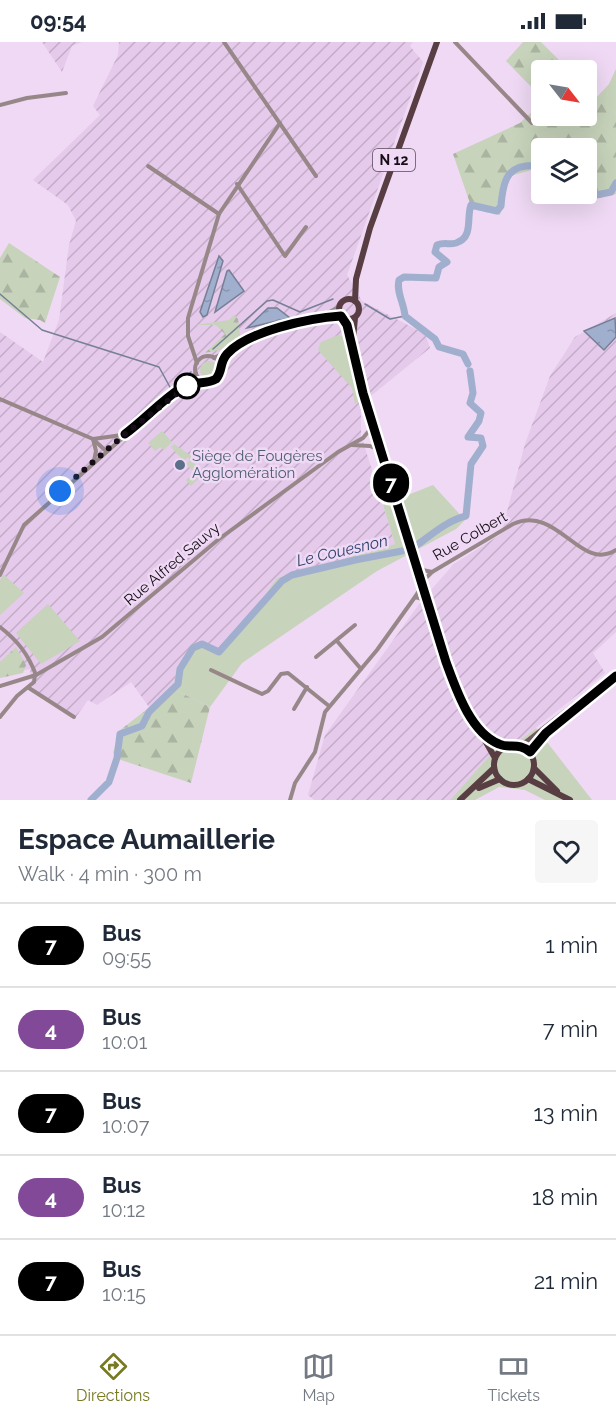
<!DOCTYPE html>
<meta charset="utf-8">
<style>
:root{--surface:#fff;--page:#f6f6f7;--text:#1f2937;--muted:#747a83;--line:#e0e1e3;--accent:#787920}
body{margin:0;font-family:Raleway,sans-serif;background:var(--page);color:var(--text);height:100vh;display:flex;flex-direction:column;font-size:22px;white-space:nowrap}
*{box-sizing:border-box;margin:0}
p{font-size:20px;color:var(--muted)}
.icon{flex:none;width:33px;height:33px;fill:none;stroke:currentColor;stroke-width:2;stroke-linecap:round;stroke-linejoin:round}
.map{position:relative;height:758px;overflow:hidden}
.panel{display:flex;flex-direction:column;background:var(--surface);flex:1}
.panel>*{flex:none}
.badge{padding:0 12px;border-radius:20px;font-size:21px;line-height:39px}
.needle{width:39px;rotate:121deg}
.buttons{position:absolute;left:531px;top:18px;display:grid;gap:12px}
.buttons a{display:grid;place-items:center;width:66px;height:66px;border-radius:6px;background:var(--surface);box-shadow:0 6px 24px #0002;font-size:30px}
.you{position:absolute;width:30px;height:30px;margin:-15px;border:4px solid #fff;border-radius:50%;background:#1a73e8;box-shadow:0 0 0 9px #1a73e833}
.map>.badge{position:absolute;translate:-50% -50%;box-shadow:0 0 0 3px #fff}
.round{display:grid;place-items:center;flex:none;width:63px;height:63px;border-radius:6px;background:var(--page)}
.headline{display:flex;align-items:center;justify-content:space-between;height:102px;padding:0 18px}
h1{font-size:28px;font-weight:700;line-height:45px}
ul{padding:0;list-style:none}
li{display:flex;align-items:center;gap:18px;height:84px;padding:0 18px;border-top:2px solid var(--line)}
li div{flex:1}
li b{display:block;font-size:22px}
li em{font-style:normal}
li .badge{min-width:66px;font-weight:700;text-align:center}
.status{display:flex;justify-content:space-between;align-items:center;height:42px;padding:0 30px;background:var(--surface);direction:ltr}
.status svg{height:16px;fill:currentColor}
.tab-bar{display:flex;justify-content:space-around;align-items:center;height:84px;border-top:2px solid var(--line);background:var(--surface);font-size:16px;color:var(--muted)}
.tab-bar a{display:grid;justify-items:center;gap:3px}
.tab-bar .on{color:var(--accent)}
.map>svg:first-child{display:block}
</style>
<div class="status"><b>09:54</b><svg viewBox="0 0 49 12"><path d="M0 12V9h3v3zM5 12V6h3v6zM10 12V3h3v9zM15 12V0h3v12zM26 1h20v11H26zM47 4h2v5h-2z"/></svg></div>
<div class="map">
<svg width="616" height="758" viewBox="0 0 616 758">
<defs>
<pattern id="industrial-furrows" width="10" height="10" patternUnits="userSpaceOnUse" patternTransform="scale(1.5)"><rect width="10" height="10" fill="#e5caeb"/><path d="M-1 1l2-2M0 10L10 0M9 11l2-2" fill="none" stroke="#c4acc9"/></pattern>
<pattern id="forest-firs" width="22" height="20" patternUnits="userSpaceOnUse" patternTransform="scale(1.5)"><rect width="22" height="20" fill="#c7d3bb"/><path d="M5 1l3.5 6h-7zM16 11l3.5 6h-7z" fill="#aab4a0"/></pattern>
<pattern id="water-ripples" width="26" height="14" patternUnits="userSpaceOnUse" patternTransform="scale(1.5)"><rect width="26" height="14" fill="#a0afcd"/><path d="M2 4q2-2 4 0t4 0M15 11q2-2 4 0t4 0" fill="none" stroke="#8995af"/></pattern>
</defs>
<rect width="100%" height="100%" fill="#efd9f4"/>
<g fill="url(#industrial-furrows)">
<polygon points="42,0 82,0 72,4 62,30"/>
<polygon points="119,0 413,0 410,4 423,20 347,233 362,259 425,292 430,306 361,362 361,393 395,502 277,536 234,598 227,599 216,611 188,617 178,624 173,647 149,665 131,640 97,663 88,658 76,675 33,648 30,627 0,634 0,290 43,320 59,278 69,203 76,179 68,163 33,138 100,73 93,64 118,13"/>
<polygon points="616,271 616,590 593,611 605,631 519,699 501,701 450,758 314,758 308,753 325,693 422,558 454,522 501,492 525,402 550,334 575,295"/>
</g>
<g fill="#c7d3bb">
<polygon points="616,27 616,72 596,56 609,42"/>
<polygon points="338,293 348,296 351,326 360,358 355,362 352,346 318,308 321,300"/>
<circle cx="209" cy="328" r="9"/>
<polygon points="162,389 172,400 164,408 160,405 155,409 148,401"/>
<polygon points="174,402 190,413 202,433 191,444 186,438 189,435 192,438 197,433 186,422 190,418 188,415 184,419 171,405"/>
<polygon points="433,443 465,478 456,487 377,529 242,621 210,665 173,647 178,624 188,616 191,605 204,599 216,611 227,599 234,597 277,536 395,502 383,463"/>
<polygon points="3,532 24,551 0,573 0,539"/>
<polygon points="48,562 80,599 41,622 16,591"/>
<polygon points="536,686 592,758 545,758 525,748 499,745 475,758 450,758 501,701 519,699"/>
</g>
<g fill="url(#forest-firs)">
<polygon points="523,0 541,0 569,28 542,28 541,55 506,19"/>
<polygon points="587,47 616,72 616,152 595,157 587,140 586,106 542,106 541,128 539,126 510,134 500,173 472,167 453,112 520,81 541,61 542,74 586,74"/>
<polygon points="9,201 60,235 45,281 40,278 25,276 0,257 0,216"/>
<polygon points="234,273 238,277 240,294 224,307 205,311 225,292 216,283 196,283 229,278"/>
<polygon points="16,605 26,623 23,631 0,636 0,620"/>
<polygon points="173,647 210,665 191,741 121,718 113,711 119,689"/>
</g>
<g fill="url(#water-ripples)" stroke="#767f96" stroke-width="1.5">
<polygon points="219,214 223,219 207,273 203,275 200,270"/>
<polygon points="229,228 244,249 215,270 227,229"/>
<polygon points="268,266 277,266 290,276 247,286"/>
<polygon points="615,276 616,295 604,308 584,289"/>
</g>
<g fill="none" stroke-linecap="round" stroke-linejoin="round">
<g stroke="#767f96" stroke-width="1.5">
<polyline points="0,252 42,288 159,325 171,347 191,330"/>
<polyline points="365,262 390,277 405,274"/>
<polyline points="213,307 267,259 273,258 300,270 333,257"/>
</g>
<g stroke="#a0afcd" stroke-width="7">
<polyline points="586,138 591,138 596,153 611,150 616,141"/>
<path d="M468,322L463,312L439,305L435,297L405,274C404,261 396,250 399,238L404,235L436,236L439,225L447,220L435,210L437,203C444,200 449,203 456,201C474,195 466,176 471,163L497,169L501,164C503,136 508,120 542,124"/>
<path d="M417,503C431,493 448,478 466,474L471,422L483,404L481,396L468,395L479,379L481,371L470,361L473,351L470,329"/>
<polyline points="91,758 109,740 117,716 120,692 142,684 149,670 178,642 180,627 193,606 202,602 219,610 282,539 292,533 355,518 402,509"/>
</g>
<g stroke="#978789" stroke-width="4">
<polyline points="224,0 316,134"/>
<polyline points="455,0 532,81"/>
<polyline points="0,63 27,56 66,51"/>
<polyline points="148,124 219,172"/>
<polyline points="237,142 285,214 306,185"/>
<polyline points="320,275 339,265"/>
<circle cx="208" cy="327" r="13"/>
<polyline points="214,316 228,309"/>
<polyline points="197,321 188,294 188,276 219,172 280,81"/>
<path d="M220,323C237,287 294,282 328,274H341"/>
<polyline points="187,344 201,338"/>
<polyline points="0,357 93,397 122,393"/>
<polyline points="93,397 96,409 94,419"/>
<polyline points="95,399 106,409"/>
<polyline points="352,403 370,404 379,408"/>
<polyline points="418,527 432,530 422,540"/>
<path d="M432,530L513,482C558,462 580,531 616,508"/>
<polyline points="0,533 24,483 196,331"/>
<polyline points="422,544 415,555 426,558"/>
<path d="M0,585C18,599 28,612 36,633"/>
<polyline points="337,599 361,627"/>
<polyline points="316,615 355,583"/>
<polyline points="211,628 262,652 268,649 281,632 288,631 329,664"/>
<polyline points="0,644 36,633 102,595 219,497 338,410 363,396 373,384"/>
<polyline points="29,646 74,675"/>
<polyline points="294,667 307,645"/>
<polyline points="0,675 17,654 34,640 35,633"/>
<polyline points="290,758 295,741 315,710 325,670 377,608 415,555"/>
</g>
<g stroke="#725c5f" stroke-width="5">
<polyline points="521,704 616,630"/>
<polyline points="530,710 546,691 573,669"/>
</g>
<g stroke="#583e42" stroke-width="6">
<circle cx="349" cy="267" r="10"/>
<polyline points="355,259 356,237 370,186 437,0"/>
<polyline points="345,277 363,351 446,620 459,653 495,716"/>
<polyline points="353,297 355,276"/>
<polyline points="483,691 496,701 505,705"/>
<circle cx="514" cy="723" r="20"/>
<polyline points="534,726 557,749"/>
<polyline points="528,737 570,758"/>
<polyline points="479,746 500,737"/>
<polyline points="460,758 494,726"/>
</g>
</g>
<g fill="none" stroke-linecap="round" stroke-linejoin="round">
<g stroke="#fff" stroke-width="14">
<path id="line" d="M125,392C144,378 161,359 181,346C195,338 206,343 216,337C223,329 219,321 227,312C248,289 309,276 341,274L347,283L363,351L446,620C456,647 470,690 499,702C510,707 519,700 530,710L546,691L616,634"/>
</g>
<use href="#line" stroke="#000" stroke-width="9"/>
<polyline stroke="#150e17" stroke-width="6" stroke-dasharray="0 10.8" points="60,449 125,392 187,344"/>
</g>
<circle fill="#fff" stroke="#000" stroke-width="3" cx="187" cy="344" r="12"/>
<circle fill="#5c6f8a" stroke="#efd9f4" stroke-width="2" cx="180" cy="423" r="6"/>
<g text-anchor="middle" stroke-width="5" stroke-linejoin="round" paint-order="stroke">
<rect fill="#efd9f4" stroke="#564b59" stroke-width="1.5" x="373" y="107" width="42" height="22" rx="4.5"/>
<g font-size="14" font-weight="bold" fill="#150e17">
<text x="394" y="123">N 12</text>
</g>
<g font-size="15" fill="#4e5e75" stroke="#efd9f4" text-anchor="start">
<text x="192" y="419">Siège de Fougères<tspan x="192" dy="17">Agglomération</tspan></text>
</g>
<g font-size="15" fill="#150e17" stroke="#efd9f4">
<text transform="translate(470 494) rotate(-30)" y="5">Rue Colbert</text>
<text transform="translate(172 522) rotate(-40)" y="5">Rue Alfred Sauvy</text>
</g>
<g font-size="16" font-style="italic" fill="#2f436d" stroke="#efd9f4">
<text transform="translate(342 508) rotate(-13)" y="6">Le Couesnon</text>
</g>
</g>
</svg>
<div class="buttons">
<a><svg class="needle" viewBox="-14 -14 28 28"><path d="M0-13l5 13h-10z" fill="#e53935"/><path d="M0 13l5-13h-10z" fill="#747a83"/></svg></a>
<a><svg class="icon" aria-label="layers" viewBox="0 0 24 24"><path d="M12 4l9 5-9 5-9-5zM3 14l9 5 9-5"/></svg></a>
</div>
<div class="you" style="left:60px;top:449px"></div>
<b class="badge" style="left:391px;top:441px;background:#000;color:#fff">7</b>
</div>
<section class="panel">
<div class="headline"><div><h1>Espace Aumaillerie</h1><p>Walk · 4 min · 300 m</p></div><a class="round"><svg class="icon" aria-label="heart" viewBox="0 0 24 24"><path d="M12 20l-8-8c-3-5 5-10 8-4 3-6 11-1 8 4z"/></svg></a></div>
<ul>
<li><span class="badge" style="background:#000;color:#fff">7</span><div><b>Bus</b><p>09:55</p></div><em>1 min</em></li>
<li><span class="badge" style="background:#814997;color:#fff">4</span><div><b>Bus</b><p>10:01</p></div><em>7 min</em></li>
<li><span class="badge" style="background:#000;color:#fff">7</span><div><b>Bus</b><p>10:07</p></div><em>13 min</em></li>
<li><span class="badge" style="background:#814997;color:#fff">4</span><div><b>Bus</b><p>10:12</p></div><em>18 min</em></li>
<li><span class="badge" style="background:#000;color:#fff">7</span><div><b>Bus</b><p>10:15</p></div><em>21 min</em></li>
</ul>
</section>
<nav class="tab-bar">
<a class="on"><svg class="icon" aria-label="directions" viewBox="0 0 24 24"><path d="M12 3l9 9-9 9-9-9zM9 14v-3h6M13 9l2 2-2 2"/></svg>Directions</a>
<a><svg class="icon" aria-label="map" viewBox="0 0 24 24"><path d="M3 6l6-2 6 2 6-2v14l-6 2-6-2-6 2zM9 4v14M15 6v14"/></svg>Map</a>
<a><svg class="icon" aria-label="tickets" viewBox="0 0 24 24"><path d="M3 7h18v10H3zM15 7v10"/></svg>Tickets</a>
</nav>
